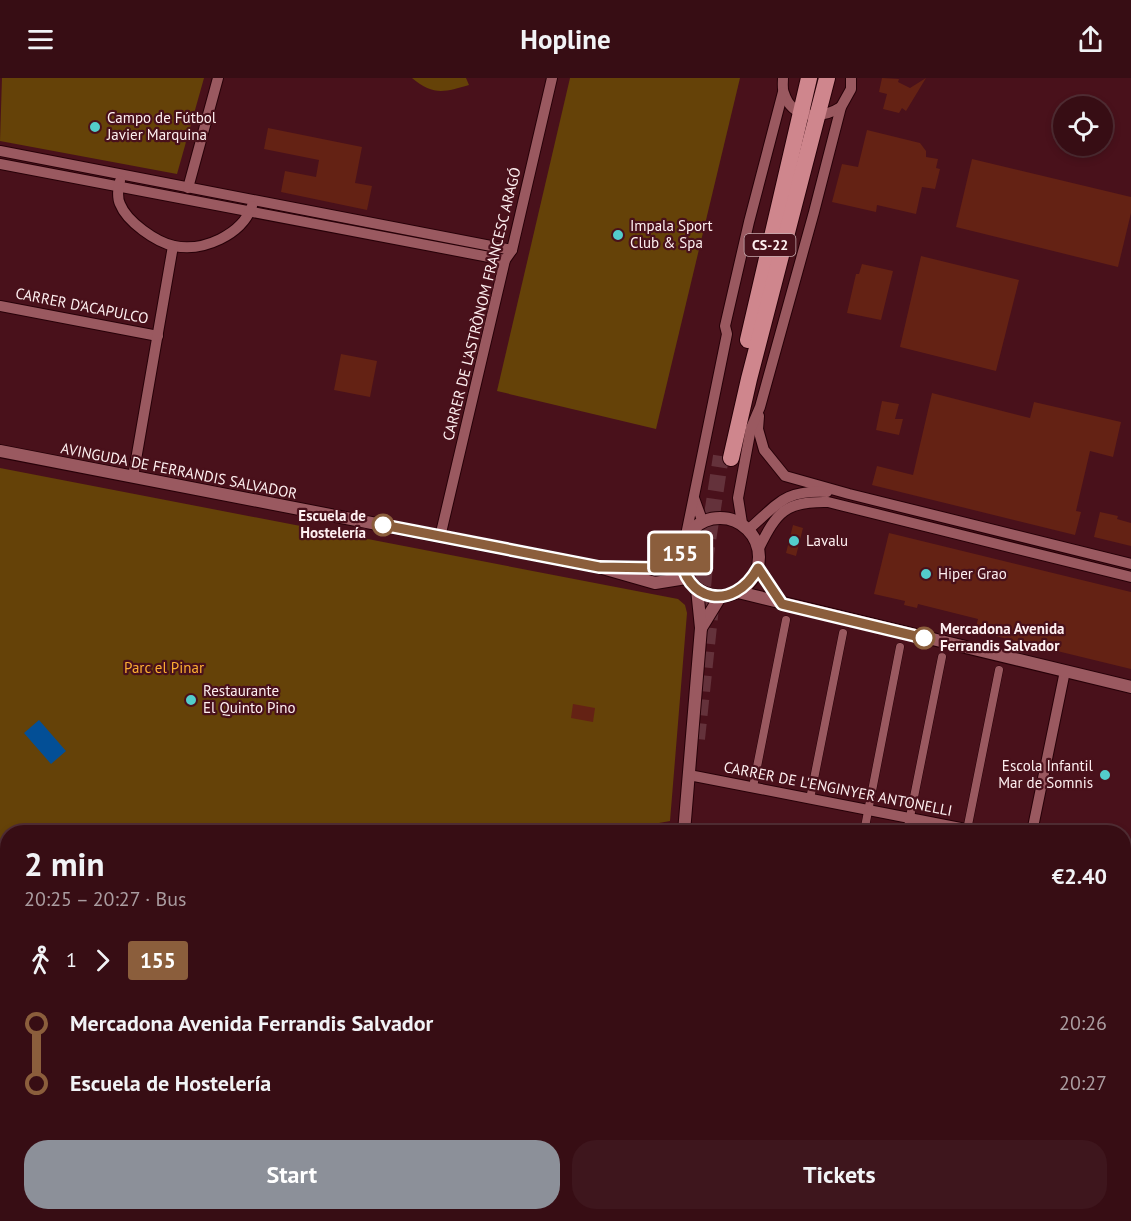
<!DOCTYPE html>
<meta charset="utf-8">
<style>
:root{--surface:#370d14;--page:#3e161d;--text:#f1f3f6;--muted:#aa9ca0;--line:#512d34;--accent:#8c9099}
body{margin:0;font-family:"PT Sans",sans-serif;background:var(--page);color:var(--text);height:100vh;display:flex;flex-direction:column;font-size:22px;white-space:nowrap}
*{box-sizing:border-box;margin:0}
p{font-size:20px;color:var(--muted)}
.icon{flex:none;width:33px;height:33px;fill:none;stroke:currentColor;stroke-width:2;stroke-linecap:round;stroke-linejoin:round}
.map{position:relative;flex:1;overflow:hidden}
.side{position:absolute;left:0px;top:747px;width:1131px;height:396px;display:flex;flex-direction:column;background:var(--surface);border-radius:24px 24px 0 0;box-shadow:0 3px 9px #0003,0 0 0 2px var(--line)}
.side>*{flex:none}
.badge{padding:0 12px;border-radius:4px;font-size:21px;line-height:39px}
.fabs{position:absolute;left:1053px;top:18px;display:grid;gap:12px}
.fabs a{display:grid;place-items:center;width:60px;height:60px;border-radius:50%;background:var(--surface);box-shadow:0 3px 9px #0003,0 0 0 2px var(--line);font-size:30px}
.map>.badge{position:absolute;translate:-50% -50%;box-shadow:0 0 0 3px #fff}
.legs{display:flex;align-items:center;gap:9px;height:66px;padding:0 24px;font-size:20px}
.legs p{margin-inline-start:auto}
.head{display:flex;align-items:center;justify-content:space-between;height:102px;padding:0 24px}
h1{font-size:33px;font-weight:700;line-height:45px}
.button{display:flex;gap:12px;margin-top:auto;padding:12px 24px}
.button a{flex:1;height:69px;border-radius:24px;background:var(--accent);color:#fff;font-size:24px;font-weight:700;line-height:69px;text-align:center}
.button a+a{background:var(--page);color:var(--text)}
ul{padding:0 24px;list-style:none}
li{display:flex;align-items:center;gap:21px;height:60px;font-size:22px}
li i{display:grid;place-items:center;width:9px;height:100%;margin:0 8px;background:currentColor}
li i::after{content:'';width:15px;height:15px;margin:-8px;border:4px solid;border-radius:50%;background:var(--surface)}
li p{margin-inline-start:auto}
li:first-child i{background:linear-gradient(#0000 50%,currentColor 0)}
li:last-child i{background:linear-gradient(currentColor 50%,#0000 0)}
header{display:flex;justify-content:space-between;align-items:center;height:78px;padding:0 24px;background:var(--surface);font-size:27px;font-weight:700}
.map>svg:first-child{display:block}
</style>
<header><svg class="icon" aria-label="menu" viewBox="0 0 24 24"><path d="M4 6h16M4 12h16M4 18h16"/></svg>Hopline<svg class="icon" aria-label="share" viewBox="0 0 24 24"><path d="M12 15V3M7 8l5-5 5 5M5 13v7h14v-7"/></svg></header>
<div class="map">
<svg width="1131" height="1143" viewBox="0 0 1131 1143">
<rect width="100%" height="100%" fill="#49111b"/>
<g fill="#654208">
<polygon points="2,0 204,0 177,96 0,63"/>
<path d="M412,0H466L469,7C445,14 433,18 412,0Z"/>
<polygon points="570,0 740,0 656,351 497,313"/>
<polygon points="0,390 678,521 685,527 687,535 670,743 648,747 647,754 8,754 7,777 0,775"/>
</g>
<polygon fill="#034f96" points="39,642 66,673 51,686 24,655"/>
<g fill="#642214">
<polygon points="882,0 899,1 898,4 910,10 926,0 906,33 902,30 899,35 883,31 887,16 879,14"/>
<polygon points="268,50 362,69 355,105 372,108 367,132 281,114 285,93 316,99 319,82 264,71"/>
<polygon points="867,52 920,65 926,73 926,79 938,81 936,90 940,91 935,111 922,109 916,136 877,127 876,134 832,124 842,86 858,89"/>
<polygon points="972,81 1131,119 1131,135 1118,189 956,149"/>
<polygon points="921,178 1019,202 996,293 900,269"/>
<polygon points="862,186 893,193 881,242 847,235 856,196 859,196"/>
<polygon points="341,276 377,283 370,319 334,312"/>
<polygon points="932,315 1030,340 1034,324 1121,344 1113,379 1090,373 1076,433 1081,434 1075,457 872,407 877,388 913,397"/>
<polygon points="882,323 899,326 895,341 903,341 899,357 876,352"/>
<polygon points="1100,434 1118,438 1117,441 1131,445 1131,468 1094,459"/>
<polygon points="793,447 803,450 796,478 786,475"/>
<polygon points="889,455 1131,514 1131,591 975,553 978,541 918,526 917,530 904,527 905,523 874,516"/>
<polygon points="573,626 595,630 593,644 571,640"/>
</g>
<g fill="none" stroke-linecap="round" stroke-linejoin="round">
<g stroke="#64323b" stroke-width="16" stroke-dasharray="16 8" stroke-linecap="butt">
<polyline points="701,532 706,476 721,378"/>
<polyline points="697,661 711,529"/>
<polyline points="630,1143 631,1136"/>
</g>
<g stroke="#270108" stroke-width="9">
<g id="pedestrian">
<polyline points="753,709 786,542"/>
<polyline points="810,721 843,555"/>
<polyline points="967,752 999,592"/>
<polyline points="864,754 900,569"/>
<polyline points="907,754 942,579"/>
<polyline points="1124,845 1131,847"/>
<polyline points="1124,1069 1131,1039"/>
</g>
</g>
<g stroke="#270108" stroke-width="12">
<g id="minor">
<path d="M783,0C783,4 782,11 784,15C792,42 822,41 841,29"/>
<polyline points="0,73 512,172"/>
<polyline points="0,86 505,182"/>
<path d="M120,103C118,109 117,120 120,126C127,144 156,164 174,168C203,174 242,157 252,128"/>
<polyline points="188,110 218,0"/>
<polyline points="0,228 158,258"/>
<polyline points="759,338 758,351 764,372 785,398 849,416 1131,486"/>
<polyline points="133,399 173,168"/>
<polyline points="694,420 702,442"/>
<polyline points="742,445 738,420 751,350 760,329 814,134 841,29 851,11 851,0"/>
<path d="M749,451C779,425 784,412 827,414"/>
<polyline points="686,457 727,256 725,248 749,144 783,14"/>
<polyline points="440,459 505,182 512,172 552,0"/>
<path d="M759,470C777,434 785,423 828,424L1131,499"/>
<polyline points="689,697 981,754"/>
<polyline points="1032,754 1065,593"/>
<polyline points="0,794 8,795"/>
<polyline points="1124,896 1131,887"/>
<polyline points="1124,963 1131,955"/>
<polyline points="0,1075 8,1076"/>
<polyline points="1124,1090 1131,1092"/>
<polyline points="48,1136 48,1143"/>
<polyline points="120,1136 166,1143"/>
<polyline points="396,1136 407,1143"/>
<polyline points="414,1143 415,1136"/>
<polyline points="755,1143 777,1136"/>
</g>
</g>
<g stroke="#270108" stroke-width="14">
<g id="tertiary">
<polyline points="0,373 599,489 655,505 686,500"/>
<circle cx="720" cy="479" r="39"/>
<polyline points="617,489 656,490 680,475"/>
<polyline points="758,490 782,526"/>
<polyline points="738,514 1131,609"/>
<polyline points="701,550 720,519"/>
<polyline points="684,754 701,550 697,511"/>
<polyline points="0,1093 8,1094"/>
<polyline points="306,1136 366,1143"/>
<polyline points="680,1136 691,1143"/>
<polyline points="576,1143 583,1139"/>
</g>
</g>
<g stroke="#270108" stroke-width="18">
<g id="trunk">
<polyline points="748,262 809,0"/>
<polyline points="731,380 749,301 827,0"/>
</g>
</g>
<use href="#pedestrian" stroke="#9a5960" stroke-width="8"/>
<use href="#minor" stroke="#9a5960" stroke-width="10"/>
<use href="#tertiary" stroke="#9a5960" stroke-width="12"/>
<use href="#trunk" stroke="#cf868d" stroke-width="16"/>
<g stroke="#b39498" stroke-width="3" stroke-dasharray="8 8" stroke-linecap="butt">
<polyline points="1124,930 1131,921"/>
<polyline points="0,1108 8,1109"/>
<polyline points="200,1136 254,1143"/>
<polyline points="794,1143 816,1136"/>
</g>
</g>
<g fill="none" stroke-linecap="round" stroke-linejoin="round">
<g stroke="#fff" stroke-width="14">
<path id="line-1" d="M383,447L599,489L656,490L680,475C684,525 734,534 758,490L782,526L924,560"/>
</g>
<use href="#line-1" stroke="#8b5e3c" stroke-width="9"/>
</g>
<g fill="#53cdcb" stroke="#49111b" stroke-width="2">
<circle cx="95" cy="49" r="6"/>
<circle cx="618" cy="157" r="6"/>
<circle cx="794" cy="463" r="6"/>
<circle cx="926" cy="496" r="6"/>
<circle cx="191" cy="622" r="6"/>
<circle cx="1105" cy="697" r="6"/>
</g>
<g fill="#fff" stroke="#8b5e3c" stroke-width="3">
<circle cx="383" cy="447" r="10"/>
<circle cx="924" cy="560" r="10"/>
</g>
<g text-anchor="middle" stroke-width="4.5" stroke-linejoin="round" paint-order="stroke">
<rect fill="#49111b" stroke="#c8acb0" stroke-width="1.5" x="744.5" y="156" width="51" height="22" rx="4.5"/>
<g font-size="14" font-weight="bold" fill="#feeff0">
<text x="770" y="172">CS-22</text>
</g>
<g font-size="15" fill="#feeff0" stroke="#49111b" text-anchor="start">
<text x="107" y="45">Campo de Fútbol<tspan x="107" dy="17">Javier Marquina</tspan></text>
<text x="630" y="153">Impala Sport<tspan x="630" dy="17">Club &amp; Spa</tspan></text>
<text x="806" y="468">Lavalu</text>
<text x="938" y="501">Hiper Grao</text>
<text x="203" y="618">Restaurante<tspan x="203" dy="17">El Quinto Pino</tspan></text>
<text x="1093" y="693" text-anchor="end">Escola Infantil<tspan x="1093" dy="17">Mar de Somnis</tspan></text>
</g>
<g font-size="15" fill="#feeff0" stroke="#49111b">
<text transform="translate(482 226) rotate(-76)" y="5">CARRER DE L'ASTRÒNOM FRANCESC ARAGÓ</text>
<text transform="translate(82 228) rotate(11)" y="5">CARRER D'ACAPULCO</text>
<text transform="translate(179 393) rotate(11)" y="5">AVINGUDA DE FERRANDIS SALVADOR</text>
<text transform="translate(838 711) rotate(11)" y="5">CARRER DE L'ENGINYER ANTONELLI</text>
</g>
<g font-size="15" font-weight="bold" fill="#feeff0" stroke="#49111b" text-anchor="end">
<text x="366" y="443">Escuela de<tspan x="366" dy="17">Hostelería</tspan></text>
<text x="940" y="556" text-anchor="start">Mercadona Avenida<tspan x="940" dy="17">Ferrandis Salvador</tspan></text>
</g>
<g font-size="15" fill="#fcae33" stroke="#49111b">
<text x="164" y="595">Parc el Pinar</text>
</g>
</g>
</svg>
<div class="fabs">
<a><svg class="icon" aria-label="locate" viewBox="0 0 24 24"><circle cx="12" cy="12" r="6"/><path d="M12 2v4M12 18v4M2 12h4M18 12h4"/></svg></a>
</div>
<b class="badge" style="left:680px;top:475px;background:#8b5e3c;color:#fff">155</b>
<section class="side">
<div class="head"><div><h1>2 min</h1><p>20:25 – 20:27 · Bus</p></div><b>€2.40</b></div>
<div class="legs"><svg class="icon" aria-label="walk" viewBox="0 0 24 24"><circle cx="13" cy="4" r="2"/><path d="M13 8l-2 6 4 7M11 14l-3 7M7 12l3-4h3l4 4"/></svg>1<svg class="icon" aria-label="forward" viewBox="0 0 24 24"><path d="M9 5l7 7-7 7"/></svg><b class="badge" style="background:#8b5e3c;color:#fff">155</b></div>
<ul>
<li><i style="color:#8b5e3c"></i><b>Mercadona Avenida Ferrandis Salvador</b><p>20:26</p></li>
<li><i style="color:#8b5e3c"></i><b>Escuela de Hostelería</b><p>20:27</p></li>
</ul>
<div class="button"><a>Start</a><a>Tickets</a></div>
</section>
</div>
